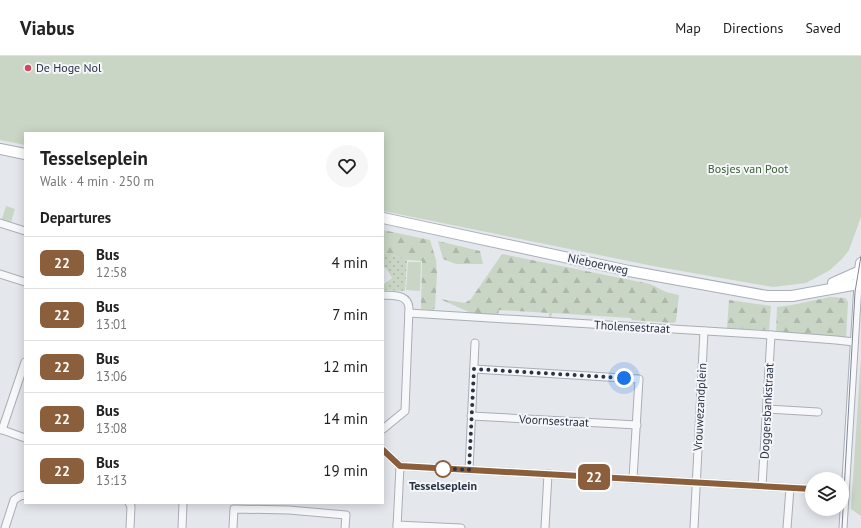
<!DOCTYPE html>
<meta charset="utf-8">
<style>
:root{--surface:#fff;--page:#f6f6f6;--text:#222;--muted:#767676;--line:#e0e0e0}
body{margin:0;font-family:"PT Sans",sans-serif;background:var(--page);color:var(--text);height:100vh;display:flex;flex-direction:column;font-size:15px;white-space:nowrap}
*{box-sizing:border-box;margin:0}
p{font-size:13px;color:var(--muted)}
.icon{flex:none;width:22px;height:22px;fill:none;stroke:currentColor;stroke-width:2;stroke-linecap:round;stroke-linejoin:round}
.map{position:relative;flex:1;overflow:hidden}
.sheet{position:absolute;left:24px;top:76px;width:360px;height:372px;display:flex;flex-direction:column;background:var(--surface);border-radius:0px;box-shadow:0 2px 10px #0003}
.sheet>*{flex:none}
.badge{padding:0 8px;border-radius:6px;font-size:14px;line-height:26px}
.controls{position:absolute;left:805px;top:416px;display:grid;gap:8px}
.controls a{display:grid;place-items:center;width:44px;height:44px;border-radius:50%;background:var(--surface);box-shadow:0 2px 10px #0003;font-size:20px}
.you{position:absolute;width:20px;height:20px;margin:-10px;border:3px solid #fff;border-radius:50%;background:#1a73e8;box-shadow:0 0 0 6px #1a73e833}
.map>.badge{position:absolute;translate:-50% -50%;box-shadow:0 0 0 2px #fff}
h2{padding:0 16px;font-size:15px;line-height:36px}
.round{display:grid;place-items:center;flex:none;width:42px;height:42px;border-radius:21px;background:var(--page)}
.summary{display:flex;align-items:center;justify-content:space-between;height:68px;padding:0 16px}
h1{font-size:19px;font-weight:600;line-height:30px}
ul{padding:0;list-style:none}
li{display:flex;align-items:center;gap:12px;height:52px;padding:0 16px;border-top:1px solid var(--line)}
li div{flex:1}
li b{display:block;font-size:15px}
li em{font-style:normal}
li .badge{min-width:44px;font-weight:700;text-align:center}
header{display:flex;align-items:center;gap:24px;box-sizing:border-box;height:56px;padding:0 20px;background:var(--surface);border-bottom:1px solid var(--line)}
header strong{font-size:19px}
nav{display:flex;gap:22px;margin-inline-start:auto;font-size:14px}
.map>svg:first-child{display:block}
</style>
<header>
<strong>Viabus</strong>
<nav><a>Map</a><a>Directions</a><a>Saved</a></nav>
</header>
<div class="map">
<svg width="861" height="472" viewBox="0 0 861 472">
<defs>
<pattern id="grass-dots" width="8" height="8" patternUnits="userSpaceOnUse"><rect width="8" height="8" fill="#c9d6c5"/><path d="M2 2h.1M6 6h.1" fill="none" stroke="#adb8ab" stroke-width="1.8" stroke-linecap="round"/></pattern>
<pattern id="forest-firs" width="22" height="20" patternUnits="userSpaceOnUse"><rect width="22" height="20" fill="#c9d6c5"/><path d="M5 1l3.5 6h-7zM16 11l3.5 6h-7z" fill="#adb8ab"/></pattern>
</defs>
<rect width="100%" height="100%" fill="#e4e7ec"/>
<polygon fill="url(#grass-dots)" points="383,196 407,204 405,235 383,234 383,229 392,222 386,212 383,211"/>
<g fill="url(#forest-firs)">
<polygon points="383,174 430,184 436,204 437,217 435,252 432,254 422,253 421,252 422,205 407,204 383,196"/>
<polygon points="438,185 480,195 483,208 456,208 443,203"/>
<polygon points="502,198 650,228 666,236 679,239 676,265 674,267 632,264 631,262 552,257 551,263 549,263 549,257 499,254 498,260 471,257 440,243 465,247 471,243"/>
<polygon points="830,241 845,242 848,246 846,283 776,278 777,251 792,249"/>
<polygon points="729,244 771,250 769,274 727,272"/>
</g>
<g fill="#c9d6c5">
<polygon points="0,0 861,0 861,161 849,194 842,203 830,214 806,227 773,231 653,210 383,155 383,77 25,77 25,89 0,84"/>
<polygon points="6,150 15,153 11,166 2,163"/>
<polygon points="408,206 421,206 420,235 406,234"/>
<polygon points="861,299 861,460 851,453"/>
</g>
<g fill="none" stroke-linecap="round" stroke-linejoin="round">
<g stroke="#a9aeb7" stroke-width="9">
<g id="street">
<polyline points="0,167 25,175"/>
<polyline points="0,218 25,226"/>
<path d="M383,239C394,240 408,238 409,252L405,355L383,373"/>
<polyline points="409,257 771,279 836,284 854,286"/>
<polyline points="474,313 639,323 633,423"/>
<polyline points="767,353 818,356"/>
<polyline points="471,360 637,369"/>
<polyline points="0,373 25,382"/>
<polyline points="2,374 25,306"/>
<polyline points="383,394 400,410"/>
<polyline points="400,410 812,433"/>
<polyline points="469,414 475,287"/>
<polyline points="762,430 771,279"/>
<polyline points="129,447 131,450 130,472"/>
<polyline points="397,469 461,472"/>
<polyline points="5,472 14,444 20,440 25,439"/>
<polyline points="182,472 183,447"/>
<polyline points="233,472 234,453 289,454 346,459 345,472"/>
<polyline points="397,472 400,410"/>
<polyline points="545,472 548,418"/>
<polyline points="694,472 704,275"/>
<polyline points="787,472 790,432"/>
<polyline points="843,472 858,228"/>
</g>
</g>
<g stroke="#a9aeb7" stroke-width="12">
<g id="secondary">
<polyline points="0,93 25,98"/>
<polyline points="383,162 629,215 767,240 792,240 858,228 861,207"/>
<polyline points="833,227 860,215"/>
</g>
</g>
<use href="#street" stroke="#f7f8fa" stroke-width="7"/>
<use href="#secondary" stroke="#fff" stroke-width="10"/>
<polyline stroke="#7d8696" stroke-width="1" points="842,472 855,236 861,200"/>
</g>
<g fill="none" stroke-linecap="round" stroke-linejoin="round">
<g stroke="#fff" stroke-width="9">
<polyline id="line" points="383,394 400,410 812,433"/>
</g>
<use href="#line" stroke="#8b5e3c" stroke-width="6"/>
<polyline stroke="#2b3445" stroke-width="4" stroke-dasharray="0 7.2" points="443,413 442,412 469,414 474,313 624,322"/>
</g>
<circle fill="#d1495b" stroke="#f4f6f9" stroke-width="1.5" cx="28" cy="12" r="4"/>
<circle fill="#fff" stroke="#8b5e3c" stroke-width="2" cx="443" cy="413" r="8"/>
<g text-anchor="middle" stroke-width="4" stroke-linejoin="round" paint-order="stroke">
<g font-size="12" fill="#2b3445" stroke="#f4f6f9" text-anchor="start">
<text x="36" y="16">De Hoge Nol</text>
</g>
<g font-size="12" fill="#3f6138" stroke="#f4f6f9">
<text x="748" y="117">Bosjes van Poot</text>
</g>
<g font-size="12" fill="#2b3445" stroke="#f4f6f9">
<text transform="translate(598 208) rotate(12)" y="4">Nieboerweg</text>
<text transform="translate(632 271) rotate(3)" y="4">Tholensestraat</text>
<text transform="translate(700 351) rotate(-87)" y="4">Vrouwezandplein</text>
<text transform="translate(767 355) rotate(-87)" y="4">Doggersbankstraat</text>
<text transform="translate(554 365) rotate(3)" y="4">Voornsestraat</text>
</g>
<g font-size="12" font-weight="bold" fill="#2b3445" stroke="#f4f6f9">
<text x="443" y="434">Tesselseplein</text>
</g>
</g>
</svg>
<div class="controls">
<a><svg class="icon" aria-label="layers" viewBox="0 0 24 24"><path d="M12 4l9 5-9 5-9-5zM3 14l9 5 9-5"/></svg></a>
</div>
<div class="you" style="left:624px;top:322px"></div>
<b class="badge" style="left:594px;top:421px;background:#8b5e3c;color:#fff">22</b>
<section class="sheet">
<div class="summary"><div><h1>Tesselseplein</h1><p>Walk · 4 min · 250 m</p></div><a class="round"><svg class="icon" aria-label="heart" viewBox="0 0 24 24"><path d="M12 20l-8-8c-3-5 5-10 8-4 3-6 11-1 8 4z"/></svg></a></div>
<h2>Departures</h2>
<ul>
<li><span class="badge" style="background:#8b5e3c;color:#fff">22</span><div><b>Bus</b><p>12:58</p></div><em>4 min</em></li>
<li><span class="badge" style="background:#8b5e3c;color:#fff">22</span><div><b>Bus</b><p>13:01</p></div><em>7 min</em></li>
<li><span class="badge" style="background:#8b5e3c;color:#fff">22</span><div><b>Bus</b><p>13:06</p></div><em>12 min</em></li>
<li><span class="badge" style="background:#8b5e3c;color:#fff">22</span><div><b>Bus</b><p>13:08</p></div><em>14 min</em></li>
<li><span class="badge" style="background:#8b5e3c;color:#fff">22</span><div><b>Bus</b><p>13:13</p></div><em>19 min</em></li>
</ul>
</section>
</div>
